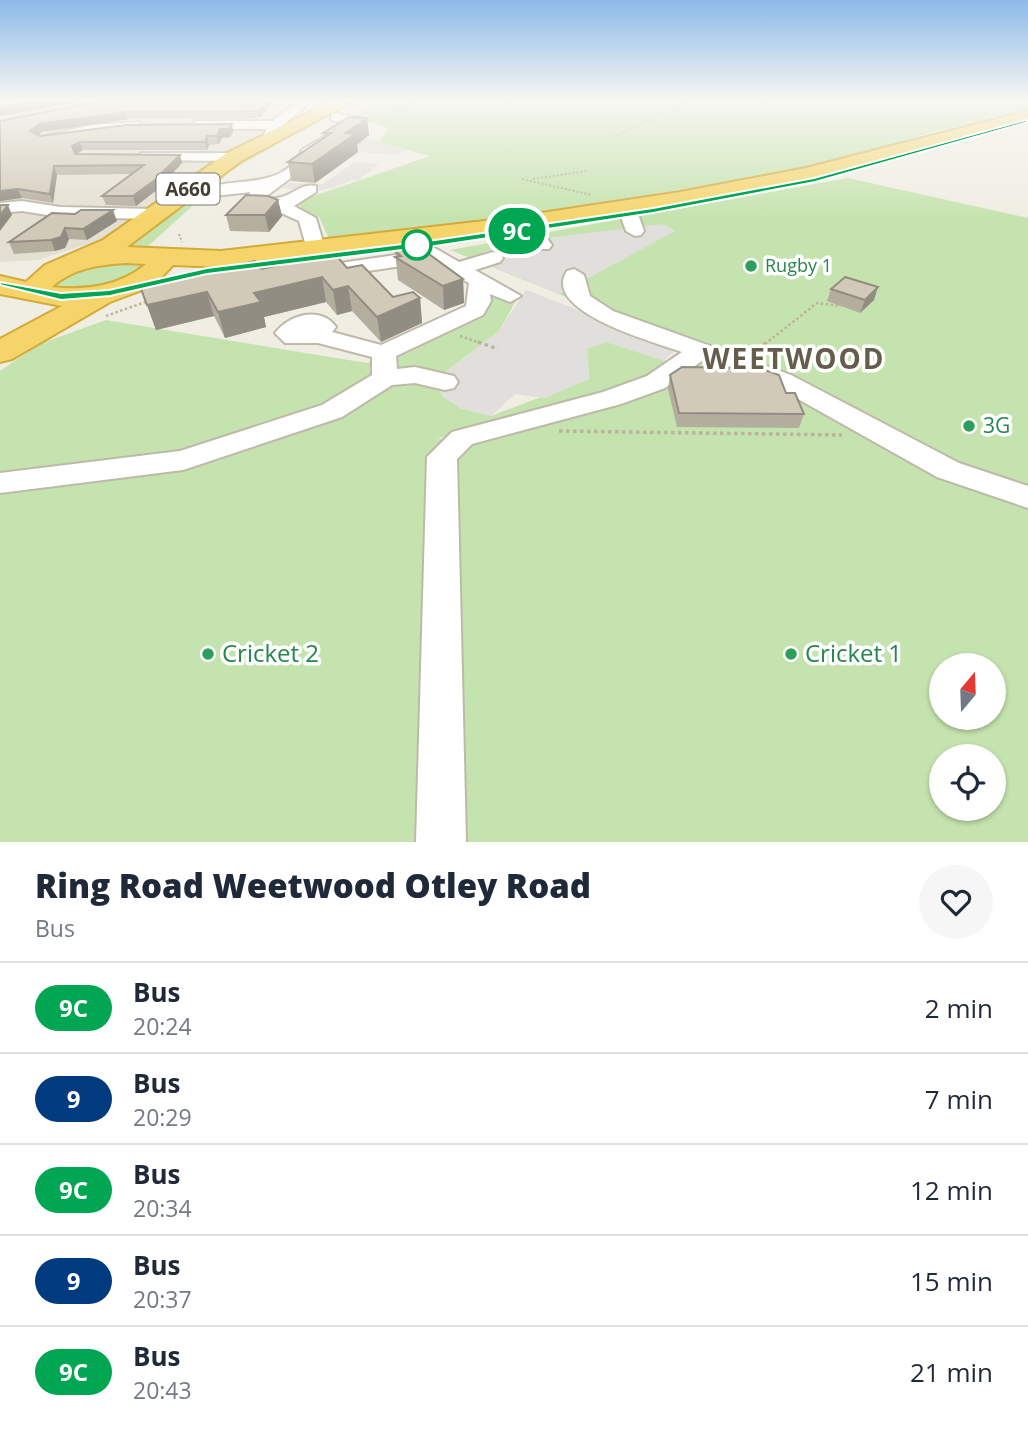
<!DOCTYPE html>
<style>
:root{--surface:#fff;--page:#f6f6f7;--text:#1f2937;--muted:#747a83;--line:#e0e1e3}
body{margin:0;font-family:"Open Sans",sans-serif;background:var(--page);color:var(--text);height:100vh;display:flex;flex-direction:column;font-size:26px;white-space:nowrap}
*{box-sizing:border-box;margin:0}
p{font-size:23px;color:var(--muted)}
.icon{flex:none;width:38px;height:38px;fill:none;stroke:currentColor;stroke-width:2;stroke-linecap:round;stroke-linejoin:round}
.map{position:relative;height:842px;overflow:hidden}
.drawer{display:flex;flex-direction:column;background:var(--surface);flex:1}
.drawer>*{flex:none}
.badge{padding:0 14px;border-radius:23px;font-size:24px;line-height:46px}
.needle{width:46px;rotate:19deg}
.buttons{position:absolute;left:929px;top:653px;display:grid;gap:14px}
.buttons a{display:grid;place-items:center;width:77px;height:77px;border-radius:50%;background:var(--surface);box-shadow:0 2px 5px #0004;font-size:35px}
.map>.badge{position:absolute;translate:-50% -50%;box-shadow:0 0 0 4px #fff}
.round{display:grid;place-items:center;flex:none;width:74px;height:74px;border-radius:37px;background:var(--page)}
.headline{display:flex;align-items:center;justify-content:space-between;height:119px;padding:0 35px}
h1{font-size:33px;font-weight:800;line-height:52px}
ul{padding:0;list-style:none}
li{display:flex;align-items:center;gap:21px;height:91px;padding:0 35px;border-top:2px solid var(--line)}
li div{flex:1}
li b{display:block;font-size:26px}
li em{font-style:normal}
li .badge{min-width:77px;font-weight:700;text-align:center}
.map>svg:first-child{display:block}
</style>
<div class="map">
<svg width="1028" height="842" viewBox="0 0 1028 842">
<rect width="100%" height="100%" fill="#f0eee3"/>
<polygon fill="#e4e0d1" points="0,101 338,101 284,106 279,115 257,136 215,159 101,240 38,260 0,262"/>
<g fill="#c5e3ae" fill-rule="evenodd">
<polygon points="385,101 1028,101 1028,110 930,133 821,166 510,218 330,241 319,217 301,208 299,201 430,156 379,143 388,128 352,117"/>
<polygon points="333,112 231,171 146,248 121,246 227,164"/>
<path d="M848,178L1028,218V842H0V371L39,344L106,320L367,363L470,318L486,291L517,299L499,331L435,380L460,408L491,416L589,379L587,348L607,342L675,364L604,395L436,439L462,438L612,398L699,351L450,250ZM942,665H994V718H942ZM942,756H994V808H942Z"/>
<polygon points="102,261 142,263 143,268 139,274 98,289 52,288 51,283"/>
</g>
<g fill="#e1dfdb">
<polygon points="364,139 371,139 405,150 398,155 347,151"/>
<polygon points="355,162 379,164 358,180 351,180 333,188 316,191 282,188 289,183 323,184"/>
<polygon points="662,224 675,231 559,294 476,260 485,251 539,239"/>
<polygon points="526,290 678,348 664,361 607,342 587,349 589,379 545,398 515,394 491,416 460,408 442,396 435,380 499,331"/>
</g>
<g fill="none" stroke-linecap="round" stroke-linejoin="round">
<g stroke="#beb9a9" stroke-width="4">
<g id="minor">
<polygon points="298,101 311,101 281,127 274,141 269,142 262,138 267,129 196,129 190,125 196,121 273,121"/>
<path d="M335,113L358,118L360,125L314,155L312,162L264,198C291,202 297,182 316,186V192L294,206L316,218L325,249L322,253H308L299,221L272,209L249,205L247,201L250,192L215,196L207,191C223,174 282,194 302,150L347,123L331,120V114Z"/>
<polygon points="138,122 144,126 143,129 91,133 43,142 36,138 91,125"/>
<polygon points="142,153 234,153 241,157 234,161 137,160 135,157"/>
<polygon points="22,201 60,207 155,209 164,214 155,219 60,217 22,211 0,213 0,203"/>
<polygon points="629,209 638,214 644,231 641,235 635,236 626,231 620,214"/>
<path d="M529,224C539,226 546,237 552,245L549,249H535L520,229Z"/>
<path d="M419,239L459,262L493,252L500,254L503,258L500,262L475,270L521,296L510,302L490,294L491,301L483,315L396,356L397,369L415,367L454,376L458,382L454,388L445,390L415,383L392,385L342,417L183,470L0,493V473L180,451L322,405L372,375V357L318,343H285L275,333C288,315 321,305 336,327L332,332L381,345L466,306L469,283L429,262L327,277L317,271L327,265L416,252L409,245Z"/>
<path d="M574,269L584,275L590,296L613,311L791,375L959,463L1028,486V508L937,477L773,385L703,360L665,388L621,404L472,444L457,459L466,842H416L427,457L452,432L603,392L647,376L682,352C658,343 540,312 567,271Z"/>
</g>
</g>
<g stroke="#d3ab3b" stroke-width="4">
<path id="highway" d="M332,101H353L241,161L127,247L221,251L502,219L680,192L806,168L1028,111V121L807,180L680,206L502,233L221,267L173,265L153,286L110,302L12,359L0,362V339L62,306L0,294V276L26,282L45,265L103,240L227,153ZM125,263L146,264C120,286 85,291 52,287C73,268 98,265 125,263Z"/>
</g>
<g stroke="#bcb399" stroke-width="2" stroke-dasharray="2 2" stroke-linecap="butt">
<polyline points="392,111 422,101"/>
<polyline points="615,136 690,101"/>
<polyline points="522,179 592,195"/>
<polyline points="533,179 587,171"/>
<polyline points="179,234 182,242"/>
</g>
<g stroke="#bcb399" stroke-width="2.5" stroke-dasharray="2.5 2.5" stroke-linecap="butt">
<polyline points="106,316 148,301"/>
<polyline points="460,336 483,344"/>
<polyline points="765,344 817,303 841,306"/>
</g>
<g stroke="#bcb399" stroke-width="3.5" stroke-dasharray="3.5 3.5" stroke-linecap="butt">
<polyline points="478,342 498,349"/>
<polyline points="752,354 767,342"/>
<polyline points="559,431 842,435"/>
</g>
<use href="#minor" fill="#fff" fill-rule="evenodd"/>
<use href="#highway" fill="#f5d56a" fill-rule="evenodd"/>
</g>
<g fill="#b4ae9f">
<polygon points="275,101 259,118 128,119 42,132 38,135 40,136 233,132 230,137 222,138 219,144 209,145 207,150 83,150 76,154 180,155 182,163 158,189 136,206 106,205 102,196 131,174 57,175 53,203 22,198 0,201 0,121"/>
<polygon points="367,118 369,135 357,145 358,152 315,183 291,181 288,162 324,138 323,133"/>
<polygon points="278,200 282,216 269,232 230,231 226,215"/>
<polygon points="52,213 117,221 87,240 69,239 65,248 55,251 14,254 9,242"/>
<polygon points="395,251 463,279 464,303 444,310 398,280"/>
<polygon points="347,268 393,297 420,298 422,323 381,342 352,311 337,315 326,302 264,317 266,327 225,338 214,316 156,330 140,286 261,269"/>
<polygon points="831,289 874,300 860,313 827,301"/>
<polygon points="670,375 786,393 804,414 799,428 677,427 668,389"/>
</g>
<g fill="#928d82">
<polygon points="42,101 86,101 0,116 0,108"/>
<polygon points="267,101 275,101 259,118 258,111"/>
<polygon points="126,112 128,119 42,132 34,139 30,131 39,124"/>
<polygon points="367,118 369,135 357,145 358,152 315,183 312,164 346,133"/>
<polygon points="232,124 233,132 230,137 222,138 219,144 217,136 220,129"/>
<polygon points="207,136 209,145 207,150 205,142"/>
<polygon points="80,142 83,150 75,155 72,146"/>
<polygon points="180,155 182,163 158,189 136,206 133,196"/>
<polygon points="54,166 57,175 53,203 50,194"/>
<polygon points="18,189 22,198 0,201 0,191"/>
<polygon points="278,200 282,216 269,232 265,215"/>
<polygon points="8,205 12,215 0,231 0,215"/>
<polygon points="113,210 117,221 87,240 83,229"/>
<polygon points="65,228 69,239 65,248 55,251 51,240"/>
<polygon points="322,277 326,302 264,317 266,327 225,338 218,312 254,293"/>
<polygon points="463,279 464,303 444,310 443,286"/>
<polygon points="348,286 352,311 337,315 333,290"/>
<polygon points="878,287 874,300 860,313 865,300"/>
<polygon points="207,292 214,316 156,330 147,305"/>
<polygon points="420,298 422,323 381,342 377,317"/>
</g>
<g fill="#d1cab9" stroke="#928d82" stroke-width="2">
<polygon points="38,101 42,101 0,108"/>
<polygon points="101,101 267,101 258,111 126,112 39,124 30,131 40,136 126,125 232,124 228,129 220,129 217,136 207,136 205,142 80,142 72,146 75,154 180,155 155,180 133,196 102,196 144,165 54,166 50,194 18,189 0,191 0,121"/>
<polygon points="349,117 367,118 346,133 355,134 312,164 288,162 331,133 323,133"/>
<polygon points="246,195 268,196 278,200 265,215 226,215"/>
<polygon points="0,205 8,205 0,215"/>
<polygon points="81,210 113,210 83,229 65,228 61,237 51,240 9,242 52,213 75,214"/>
<polygon points="418,246 463,279 443,286 395,257 401,256 395,251"/>
<polygon points="335,254 347,268 362,265 393,297 413,292 420,298 377,317 348,286 333,290 322,277 254,293 261,302 218,312 207,292 147,305 140,286 255,261 261,269"/>
<polygon points="845,277 878,287 865,300 831,289"/>
<polygon points="682,367 759,368 779,375 786,393 795,393 804,414 679,413 670,375"/>
</g>
<linearGradient id="sky" x2="0" y2="1"><stop stop-color="#8cbbe9"/><stop offset="0.46" stop-color="#f8f7f2"/><stop offset="1" stop-color="#f8f7f2" stop-opacity="0"/></linearGradient>
<rect width="1028" height="219" fill="url(#sky)"/>
<polygon fill="#00a651" stroke="#fff" stroke-width="2" points="1026,120 1028,122 815,182 653,213 435,246 207,274 110,296 61,300 0,285 0,282 61,293 109,290 207,268 435,240 653,208 814,178"/>
<circle fill="#fff" stroke="#00a651" stroke-width="3.5" cx="417" cy="245" r="14"/>
<g fill="#2e9e5b" stroke="#fff" stroke-width="2.5">
<circle cx="751" cy="266" r="7"/>
<circle cx="969" cy="426" r="7"/>
<circle cx="208" cy="654" r="7"/>
<circle cx="791" cy="654" r="7"/>
</g>
<g text-anchor="middle" stroke-width="7" stroke-linejoin="round" paint-order="stroke">
<g font-size="18" fill="#27864d" stroke="#fff" text-anchor="start">
<text x="765" y="272">Rugby 1</text>
</g>
<rect fill="#fff" stroke="#7b7871" stroke-width="2" x="156.5" y="173.5" width="63" height="31" rx="5"/>
<g font-size="19" font-weight="bold" fill="#423e34">
<text x="188" y="196">A660</text>
</g>
<g font-size="21" fill="#27864d" stroke="#fff" text-anchor="start">
<text x="983" y="433">3G</text>
</g>
<g font-size="24" fill="#27864d" stroke="#fff" text-anchor="start">
<text x="222" y="662">Cricket 2</text>
<text x="805" y="662">Cricket 1</text>
</g>
<g font-size="28" font-weight="bold" letter-spacing="2" fill="#645d4c" stroke="#fff">
<text x="794" y="369">WEETWOOD</text>
</g>
</g>
</svg>
<div class="buttons">
<a><svg class="needle" viewBox="-14 -14 28 28"><path d="M0-13l5 13h-10z" fill="#e53935"/><path d="M0 13l5-13h-10z" fill="#747a83"/></svg></a>
<a><svg class="icon" aria-label="locate" viewBox="0 0 24 24"><circle cx="12" cy="12" r="6"/><path d="M12 2v4M12 18v4M2 12h4M18 12h4"/></svg></a>
</div>
<b class="badge" style="left:517px;top:231px;background:#00a651;color:#fff">9C</b>
</div>
<section class="drawer">
<div class="headline"><div><h1>Ring Road Weetwood Otley Road</h1><p>Bus</p></div><a class="round"><svg class="icon" aria-label="heart" viewBox="0 0 24 24"><path d="M12 20l-8-8c-3-5 5-10 8-4 3-6 11-1 8 4z"/></svg></a></div>
<ul>
<li><span class="badge" style="background:#00a651;color:#fff">9C</span><div><b>Bus</b><p>20:24</p></div><em>2 min</em></li>
<li><span class="badge" style="background:#003b80;color:#fff">9</span><div><b>Bus</b><p>20:29</p></div><em>7 min</em></li>
<li><span class="badge" style="background:#00a651;color:#fff">9C</span><div><b>Bus</b><p>20:34</p></div><em>12 min</em></li>
<li><span class="badge" style="background:#003b80;color:#fff">9</span><div><b>Bus</b><p>20:37</p></div><em>15 min</em></li>
<li><span class="badge" style="background:#00a651;color:#fff">9C</span><div><b>Bus</b><p>20:43</p></div><em>21 min</em></li>
</ul>
</section>
